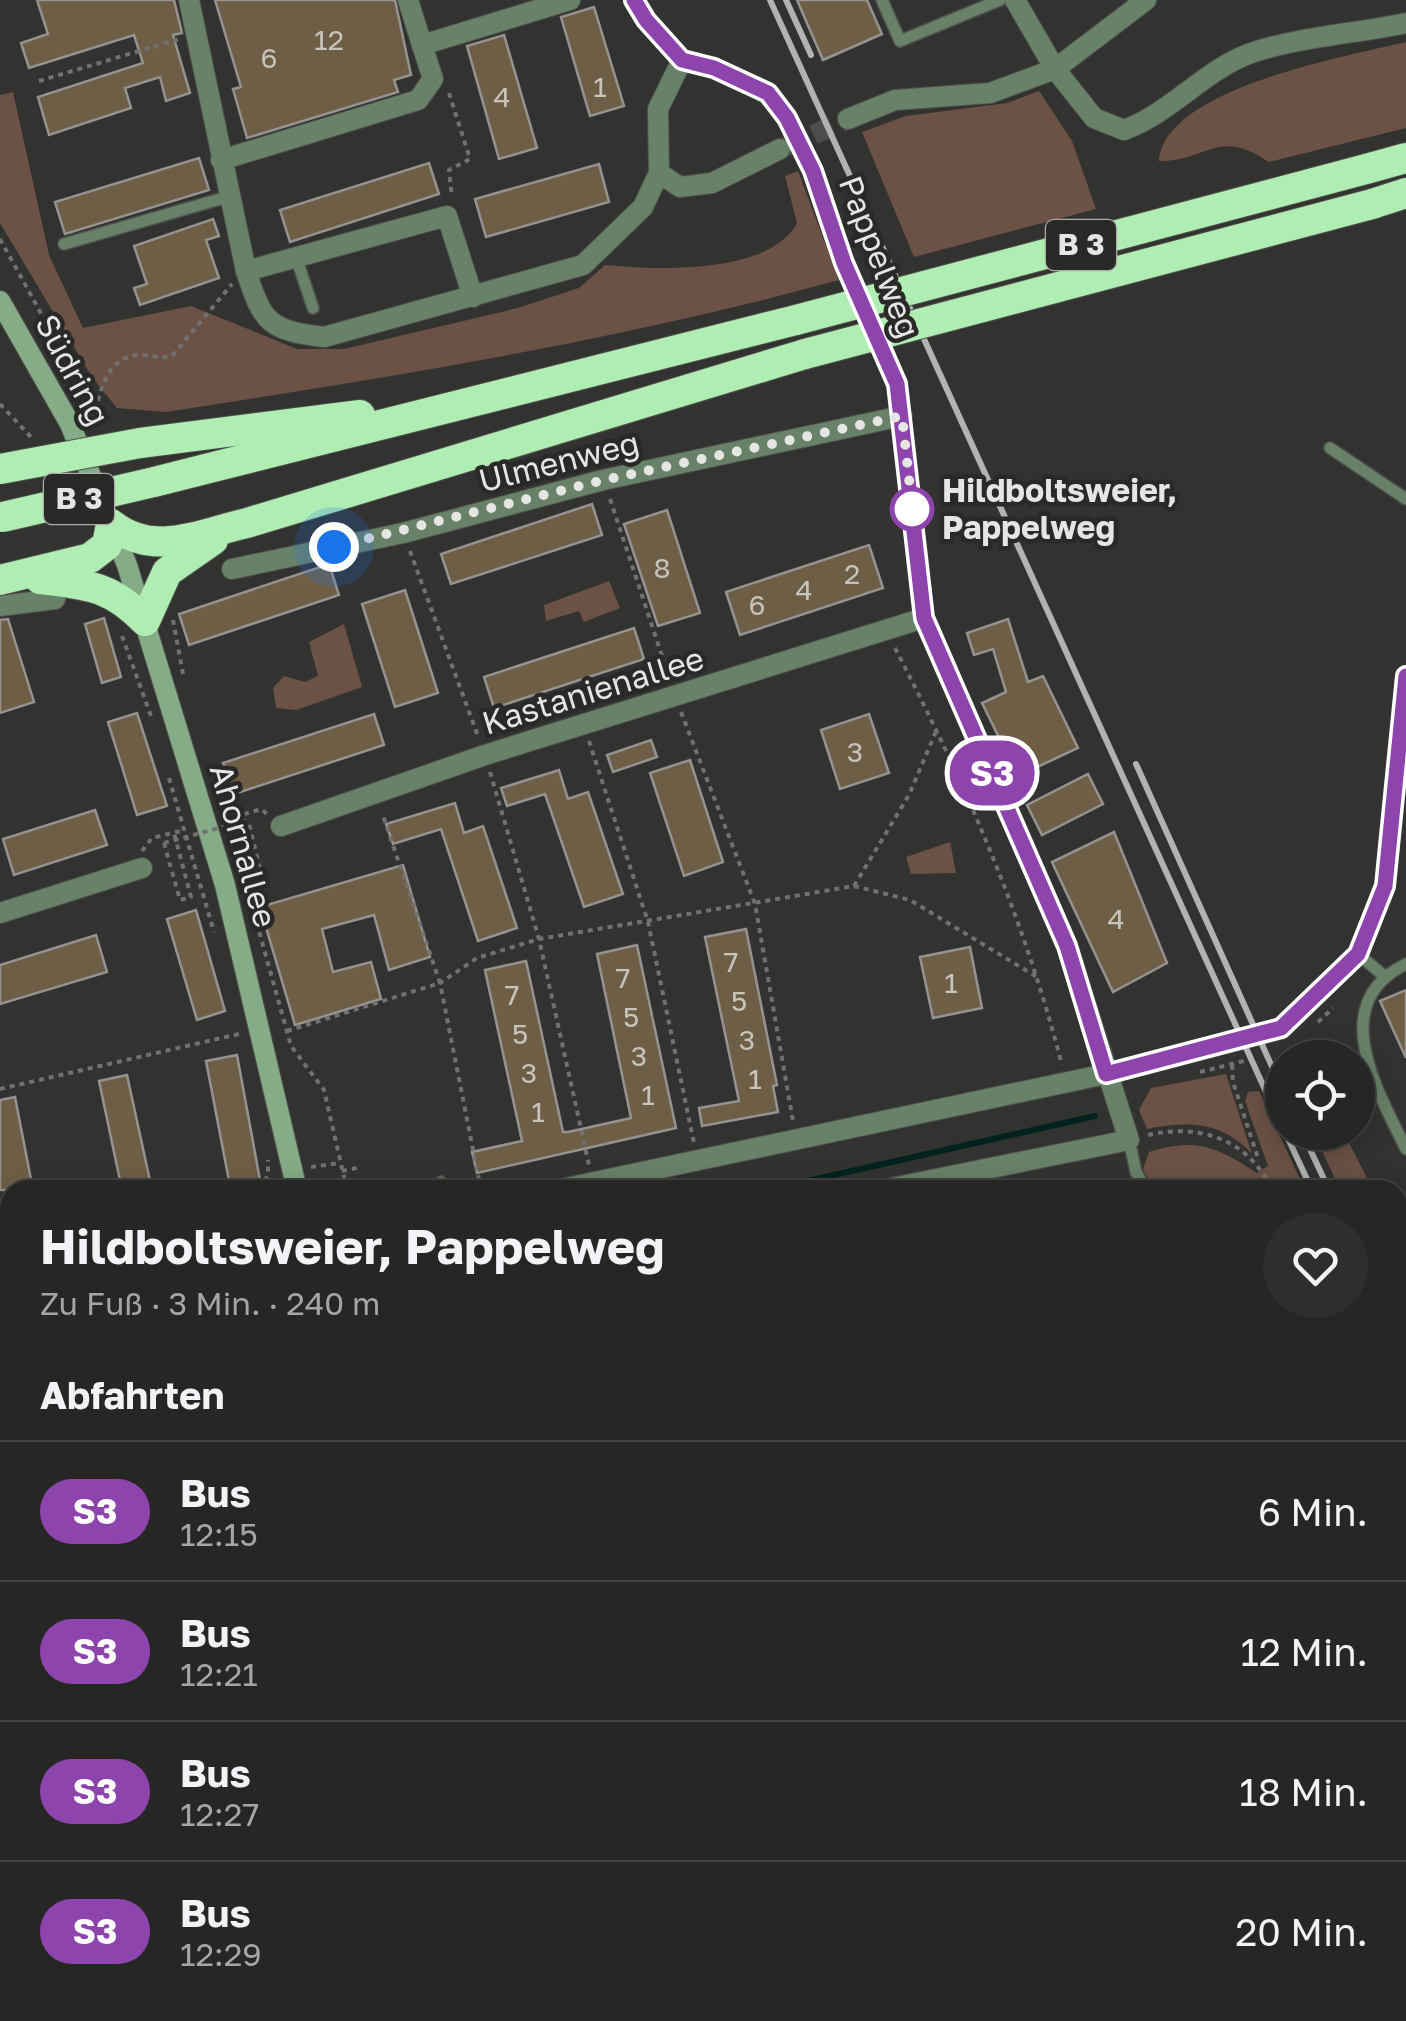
<!DOCTYPE html>
<html lang="de">
<meta charset="utf-8">
<style>
:root{--surface:#262624;--page:#2e2e2c;--text:#f1f3f6;--muted:#a4a5a6;--line:#424341}
body{margin:0;font-family:"Golos Text",sans-serif;background:var(--page);color:var(--text);height:100vh;display:flex;flex-direction:column;font-size:38px;white-space:nowrap}
*{box-sizing:border-box;margin:0}
p{font-size:32px;color:var(--muted)}
.icon{flex:none;width:55px;height:55px;fill:none;stroke:currentColor;stroke-width:2;stroke-linecap:round;stroke-linejoin:round}
.map{position:relative;flex:1;overflow:hidden}
.side{position:absolute;left:0px;top:1180px;width:1408px;height:842px;display:flex;flex-direction:column;background:var(--surface);border-radius:30px 30px 0 0;box-shadow:0 5px 25px #0003,0 0 0 2px var(--line)}
.side>*{flex:none}
.badge{padding:0 20px;border-radius:32px;font-size:35px;line-height:65px}
.buttons{position:absolute;left:1265px;top:1040px;display:grid;gap:20px}
.buttons a{display:grid;place-items:center;width:110px;height:110px;border-radius:50%;background:var(--surface);box-shadow:0 5px 25px #0003,0 0 0 2px var(--line);font-size:50px}
.you{position:absolute;width:50px;height:50px;margin:-25px;border:8px solid #fff;border-radius:50%;background:#1a73e8;box-shadow:0 0 0 15px #1a73e833}
.map>.badge{position:absolute;translate:-50% -50%;box-shadow:0 0 0 5px #fff}
h2{padding:0 40px;font-size:38px;line-height:90px}
.round{display:grid;place-items:center;flex:none;width:105px;height:105px;border-radius:52px;background:var(--page)}
.summary{display:flex;align-items:center;justify-content:space-between;height:170px;padding:0 40px}
h1{font-size:48px;font-weight:700;line-height:75px}
ul{padding:0;list-style:none}
li{display:flex;align-items:center;gap:30px;height:140px;padding:0 40px;border-top:2px solid var(--line)}
li div{flex:1}
li b{display:block;font-size:38px}
li em{font-style:normal}
li .badge{min-width:110px;font-weight:700;text-align:center}
.map>svg:first-child{display:block}
</style>
<div class="map">
<svg width="1406" height="2021" viewBox="0 0 1406 2021">
<rect width="100%" height="100%" fill="#323330"/>
<g fill="#6c5145">
<path d="M1406,42V128L1269,162C1217,127 1209,161 1159,161C1164,88 1348,56 1406,42Z"/>
<polygon points="1039,91 1072,141 1096,209 914,257 862,132 906,116 1007,103"/>
<path d="M13,92L49,255L83,328L191,306L297,349H344L518,308L579,288L605,265C656,270 769,275 797,223L785,176L798,171L839,280C618,341 392,377 166,412L117,408L92,377L0,223V95Z"/>
<polygon points="609,581 620,608 584,622 579,611 546,621 544,605"/>
<polygon points="344,624 362,687 296,710 276,708 273,688 284,676 305,682 318,676 309,642"/>
<polygon points="950,842 956,873 911,874 906,857"/>
<path d="M1226,1074L1252,1154C1222,1121 1187,1121 1147,1129L1139,1110L1151,1088Z"/>
<path d="M1259,1091L1305,1190H1154L1143,1169L1149,1152C1196,1137 1217,1147 1257,1173L1268,1166L1245,1101L1248,1092Z"/>
<polygon points="1314,1133 1344,1133 1373,1190 1340,1190"/>
<polygon points="1398,1237 1406,1254 1406,1335 1398,1316"/>
<polygon points="1398,1391 1406,1409 1406,1585 1398,1589"/>
<polygon points="0,1461 10,1461 10,1701 0,1703"/>
<polygon points="1406,1653 1406,1744 1398,1748 1398,1657"/>
<polygon points="10,1715 10,1906 0,1934 0,1716"/>
<polygon points="1406,1810 1406,1905 1398,1908 1398,1814"/>
<polygon points="1406,1958 1406,2021 1262,2021 1280,2013 1398,2012 1398,1962"/>
<polygon points="91,2012 369,2012 373,2021 87,2021"/>
<polygon points="638,2012 831,2013 813,2021 619,2021"/>
<polygon points="982,2012 1173,2012 1173,2013 1155,2021 963,2021"/>
<polygon points="530,2013 530,2012 616,2013 598,2021 508,2021"/>
</g>
<polygon fill="#00231d" points="831,2012 980,2012 980,2013 961,2021 813,2021"/>
<g fill="none" stroke-linecap="round" stroke-linejoin="round">
<g stroke="#00231d" stroke-width="6">
<polyline points="768,1190 1095,1116"/>
<polyline points="0,1312 10,1311"/>
</g>
</g>
<g fill="#6e5e46" stroke="#959391" stroke-width="2.5">
<polygon points="37,0 174,0 182,33 173,35 190,93 166,101 160,77 125,88 131,108 49,135 38,97 143,63 134,35 29,68 21,43 48,34"/>
<polygon points="215,0 395,0 411,75 394,80 398,92 247,138 233,89 241,87"/>
<polygon points="797,0 867,0 882,34 823,60"/>
<polygon points="594,7 624,106 590,116 561,17"/>
<polygon points="504,35 537,148 499,159 467,46"/>
<polygon points="199,158 209,190 65,234 55,202"/>
<polygon points="429,163 439,194 290,242 280,210"/>
<polygon points="599,164 609,202 486,237 475,199"/>
<polygon points="213,219 219,236 206,240 219,278 140,305 134,288 147,284 134,246"/>
<polygon points="592,504 602,535 451,584 441,554"/>
<polygon points="667,510 700,613 658,626 624,524"/>
<polygon points="869,545 883,588 740,635 726,592"/>
<polygon points="329,564 339,595 189,645 179,614"/>
<polygon points="405,590 438,693 395,707 362,604"/>
<polygon points="104,618 121,677 102,683 85,624"/>
<polygon points="8,619 34,702 0,713 0,620"/>
<polygon points="1008,619 1028,682 1043,676 1078,748 1018,776 982,703 1006,692 993,649 974,655 967,633"/>
<polygon points="634,628 644,659 494,708 484,677"/>
<polygon points="137,713 167,806 137,815 108,722"/>
<polygon points="374,714 384,745 234,794 223,763"/>
<polygon points="869,714 889,773 840,789 821,730"/>
<polygon points="651,740 657,757 613,772 607,755"/>
<polygon points="690,760 723,862 684,876 650,773"/>
<polygon points="559,770 568,799 588,792 623,894 584,907 545,794 507,806 501,788"/>
<polygon points="1088,774 1103,804 1042,835 1027,805"/>
<polygon points="455,803 464,833 483,826 517,928 478,941 441,829 393,844 386,824"/>
<polygon points="95,810 107,845 14,875 3,839"/>
<polygon points="1114,832 1167,963 1113,992 1052,862"/>
<polygon points="403,865 430,957 389,970 374,915 322,929 333,972 371,962 381,999 295,1025 260,907"/>
<polygon points="196,910 225,1011 197,1020 167,919"/>
<polygon points="746,929 777,1085 773,1086 778,1112 702,1126 699,1108 739,1101 705,937"/>
<polygon points="96,935 107,972 0,1004 0,965"/>
<polygon points="637,945 676,1128 477,1173 472,1152 522,1141 485,970 526,961 563,1132 568,1132 631,1118 597,954"/>
<polygon points="970,947 982,1008 933,1018 920,957"/>
<polygon points="1406,990 1406,1058 1380,1001"/>
<polygon points="237,1055 260,1180 230,1186 206,1061"/>
<polygon points="127,1075 152,1190 122,1190 99,1081"/>
<polygon points="15,1097 33,1190 0,1190 0,1100"/>
</g>
<g fill="none" stroke-linecap="round" stroke-linejoin="round">
<polyline stroke="#4d4e4b" stroke-width="20" stroke-dasharray="20 10" stroke-linecap="butt" points="786,147 848,119"/>
<g stroke="#4f504d" stroke-width="14">
<g id="lane">
<polyline points="882,0 900,41 1000,0"/>
<polyline points="64,244 227,197"/>
<polyline points="296,257 313,308"/>
<polyline points="1330,448 1406,499"/>
<polyline points="1358,954 1383,975"/>
<path d="M1406,964C1325,1004 1378,1091 1406,1149"/>
<polyline points="1129,1140 1136,1172 1146,1190"/>
<polyline points="441,1182 443,1190"/>
<polyline points="0,1334 10,1333"/>
<polyline points="12,2021 16,2012"/>
</g>
</g>
<g stroke="#4f504d" stroke-width="22">
<g id="street">
<polyline points="189,0 246,271 447,216 473,297"/>
<polyline points="408,0 422,45"/>
<polyline points="634,0 646,20 682,60"/>
<path d="M1015,0L1055,69L1094,118L1124,130C1171,113 1204,70 1251,53C1294,38 1359,33 1406,23"/>
<polyline points="682,60 714,68 767,93 787,118 813,171 844,263 897,384 924,618 1067,946 1129,1140 882,1190"/>
<polyline points="848,119 895,100 990,93 1055,69 1146,0"/>
<polyline points="221,160 418,100 433,79 422,45 570,0"/>
<polyline points="659,173 680,187 712,183 780,149"/>
<path d="M246,271C263,323 268,330 324,337L583,265L643,207L659,173L658,109L682,60"/>
<polyline points="232,569 403,533 603,480 902,416"/>
<polyline points="0,606 55,599"/>
<polyline points="281,826 485,755 924,618"/>
<polyline points="0,913 142,868"/>
<polyline points="557,1190 1106,1074 1281,1029 1358,954 1385,885 1406,677"/>
<polyline points="0,1262 10,1261"/>
</g>
</g>
<g stroke="#4f504d" stroke-width="22">
<g id="secondary">
<polyline points="0,301 70,424 127,565 225,885 297,1190"/>
<polyline points="424,2012 426,2021"/>
</g>
</g>
<g stroke="#4f504d" stroke-width="32">
<g id="highway">
<polyline points="1366,169 1406,158"/>
<polyline points="1372,204 1406,193"/>
<polyline points="140,443 360,415"/>
<polyline points="154,482 796,320"/>
<path d="M40,579C87,585 110,585 145,621L167,572L213,540"/>
<path d="M0,580L90,558L107,545L111,524C154,558 199,534 247,523L805,354"/>
</g>
</g>
<g stroke="#717270" stroke-width="4" stroke-dasharray="5 5" stroke-linecap="butt">
<polyline points="39,81 179,39"/>
<polyline points="449,93 470,159 449,170 452,197"/>
<polyline points="0,239 80,384 95,426"/>
<polyline points="0,404 31,437"/>
<path d="M93,420C100,394 105,356 140,355C152,355 160,359 172,356L232,284"/>
<polyline points="610,499 670,680"/>
<polyline points="410,551 479,739"/>
<polyline points="173,620 183,674"/>
<polyline points="122,636 151,716"/>
<path d="M895,648C966,785 1023,915 1062,1065"/>
<polyline points="681,712 755,904 793,1121"/>
<polyline points="589,741 648,922 694,1143"/>
<polyline points="490,772 539,939 589,1165"/>
<polyline points="169,778 214,932"/>
<polyline points="234,817 254,887 264,885 248,820"/>
<polyline points="225,820 261,809 267,814"/>
<polyline points="164,843 180,900 191,897 174,833"/>
<polyline points="142,851 152,838 185,830"/>
<polyline points="854,886 910,900 1037,977"/>
<polyline points="254,913 291,1046 324,1090 347,1190"/>
<polyline points="1318,1022 1333,1008"/>
<polyline points="287,1031 440,983 382,813"/>
<polyline points="1232,1065 1233,1082 1259,1161"/>
<polyline points="1200,1072 1244,1061"/>
<polyline points="0,1089 239,1034"/>
<path d="M1148,1135C1201,1123 1249,1140 1272,1190"/>
<polyline points="311,1167 340,1163"/>
<polyline points="342,1171 361,1167"/>
<polyline points="261,1190 268,1174 268,1160"/>
<polyline points="481,1190 440,983 477,958 539,939 854,886 909,795 937,729"/>
<polyline points="0,1416 10,1416"/>
<polyline points="1398,1460 1406,1479"/>
<polyline points="1398,1599 1406,1595"/>
<polyline points="1398,1629 1406,1624"/>
<polyline points="1398,1651 1406,1646"/>
<polyline points="0,1706 10,1704"/>
<polyline points="1398,1918 1406,1914"/>
<polyline points="374,2012 377,2021"/>
<polyline points="466,2012 466,2021"/>
<polyline points="487,2012 491,2021"/>
<polyline points="76,2021 79,2012"/>
<polyline points="609,2021 627,2012"/>
<polyline points="1179,2021 1197,2012"/>
</g>
<use href="#lane" stroke="#688169" stroke-width="11"/>
<use href="#street" stroke="#688169" stroke-width="20"/>
<use href="#secondary" stroke="#85ac86" stroke-width="20"/>
<use href="#highway" stroke="#b0edb2" stroke-width="30"/>
<g stroke="#b2b3b1" stroke-width="6">
<polyline points="770,0 1282,1127"/>
<polyline points="786,0 811,55"/>
<polyline points="1136,764 1282,1089"/>
<polyline points="1285,1132 1312,1190"/>
<polyline points="1302,1132 1329,1190"/>
<polyline points="1398,1336 1406,1354"/>
<polyline points="1398,1375 1406,1393"/>
</g>
<g stroke="#4f504d" stroke-width="32" stroke-linecap="butt">
<g id="highway-bridge">
<polyline points="796,320 1366,169"/>
<polyline points="805,354 1372,204"/>
<polyline points="0,469 140,443"/>
<polyline points="3,517 154,482"/>
</g>
</g>
<polyline stroke="#717270" stroke-width="4" stroke-dasharray="5 5" stroke-linecap="butt" points="164,843 248,820"/>
<use href="#highway-bridge" stroke="#b0edb2" stroke-width="30"/>
</g>
<g fill="none" stroke-linecap="round" stroke-linejoin="round">
<g stroke="#fff" stroke-width="22">
<polyline id="line" points="634,0 646,20 682,60 714,68 768,93 787,118 813,171 844,263 897,384 924,618 1067,946 1106,1074 1281,1028 1358,954 1385,886 1406,676"/>
</g>
<use href="#line" stroke="#8e44ad" stroke-width="15"/>
<polyline stroke="#e5e6e4" stroke-width="10" stroke-dasharray="0 18" points="334,547 604,480 902,416 914,524 912,509"/>
</g>
<circle fill="#fff" stroke="#8e44ad" stroke-width="5" cx="912" cy="509" r="20"/>
<g text-anchor="middle" stroke-width="9" stroke-linejoin="round" paint-order="stroke">
<g font-size="28" fill="#c7c4bc">
<text x="329" y="50">12</text>
<text x="269" y="68">6</text>
<text x="600" y="97">1</text>
<text x="502" y="107">4</text>
<text x="662" y="578">8</text>
<text x="852" y="584">2</text>
<text x="804" y="600">4</text>
<text x="757" y="615">6</text>
<text x="855" y="762">3</text>
<text x="1116" y="929">4</text>
<text x="731" y="972">7</text>
<text x="623" y="988">7</text>
<text x="951" y="993">1</text>
<text x="512" y="1005">7</text>
<text x="739" y="1011">5</text>
<text x="631" y="1027">5</text>
<text x="520" y="1044">5</text>
<text x="747" y="1050">3</text>
<text x="639" y="1066">3</text>
<text x="529" y="1083">3</text>
<text x="755" y="1089">1</text>
<text x="648" y="1105">1</text>
<text x="538" y="1122">1</text>
</g>
<g fill="#292927" stroke="#adadab" stroke-width="2.5">
<rect x="1046" y="220" width="70" height="50" rx="8"/>
<rect x="44" y="474" width="70" height="50" rx="8"/>
</g>
<g font-size="30" font-weight="bold" fill="#e5e6e4">
<text x="1081" y="255">B 3</text>
<text x="79" y="509">B 3</text>
</g>
<g font-size="32" fill="#e5e6e4" stroke="#292927">
<text transform="translate(879 257) rotate(69)" y="11">Pappelweg</text>
<text transform="translate(72 370) rotate(62)" y="11">Südring</text>
<text transform="translate(559 462) rotate(-14)" y="11">Ulmenweg</text>
<text transform="translate(593 691) rotate(-17)" y="11">Kastanienallee</text>
<text transform="translate(243 846) rotate(74)" y="11">Ahornallee</text>
</g>
<g font-size="32" font-weight="bold" fill="#e5e6e4" stroke="#292927" text-anchor="start">
<text x="942" y="502">Hildboltsweier,<tspan x="942" dy="37">Pappelweg</tspan></text>
</g>
</g>
</svg>
<div class="buttons">
<a><svg class="icon" aria-label="locate" viewBox="0 0 24 24"><circle cx="12" cy="12" r="6"/><path d="M12 2v4M12 18v4M2 12h4M18 12h4"/></svg></a>
</div>
<div class="you" style="left:334px;top:547px"></div>
<b class="badge" style="left:992px;top:773px;background:#8e44ad;color:#fff">S3</b>
<section class="side">
<div class="summary"><div><h1>Hildboltsweier, Pappelweg</h1><p>Zu Fuß · 3 Min. · 240 m</p></div><a class="round"><svg class="icon" aria-label="heart" viewBox="0 0 24 24"><path d="M12 20l-8-8c-3-5 5-10 8-4 3-6 11-1 8 4z"/></svg></a></div>
<h2>Abfahrten</h2>
<ul>
<li><span class="badge" style="background:#8e44ad;color:#fff">S3</span><div><b>Bus</b><p>12:15</p></div><em>6 Min.</em></li>
<li><span class="badge" style="background:#8e44ad;color:#fff">S3</span><div><b>Bus</b><p>12:21</p></div><em>12 Min.</em></li>
<li><span class="badge" style="background:#8e44ad;color:#fff">S3</span><div><b>Bus</b><p>12:27</p></div><em>18 Min.</em></li>
<li><span class="badge" style="background:#8e44ad;color:#fff">S3</span><div><b>Bus</b><p>12:29</p></div><em>20 Min.</em></li>
</ul>
</section>
</div>
